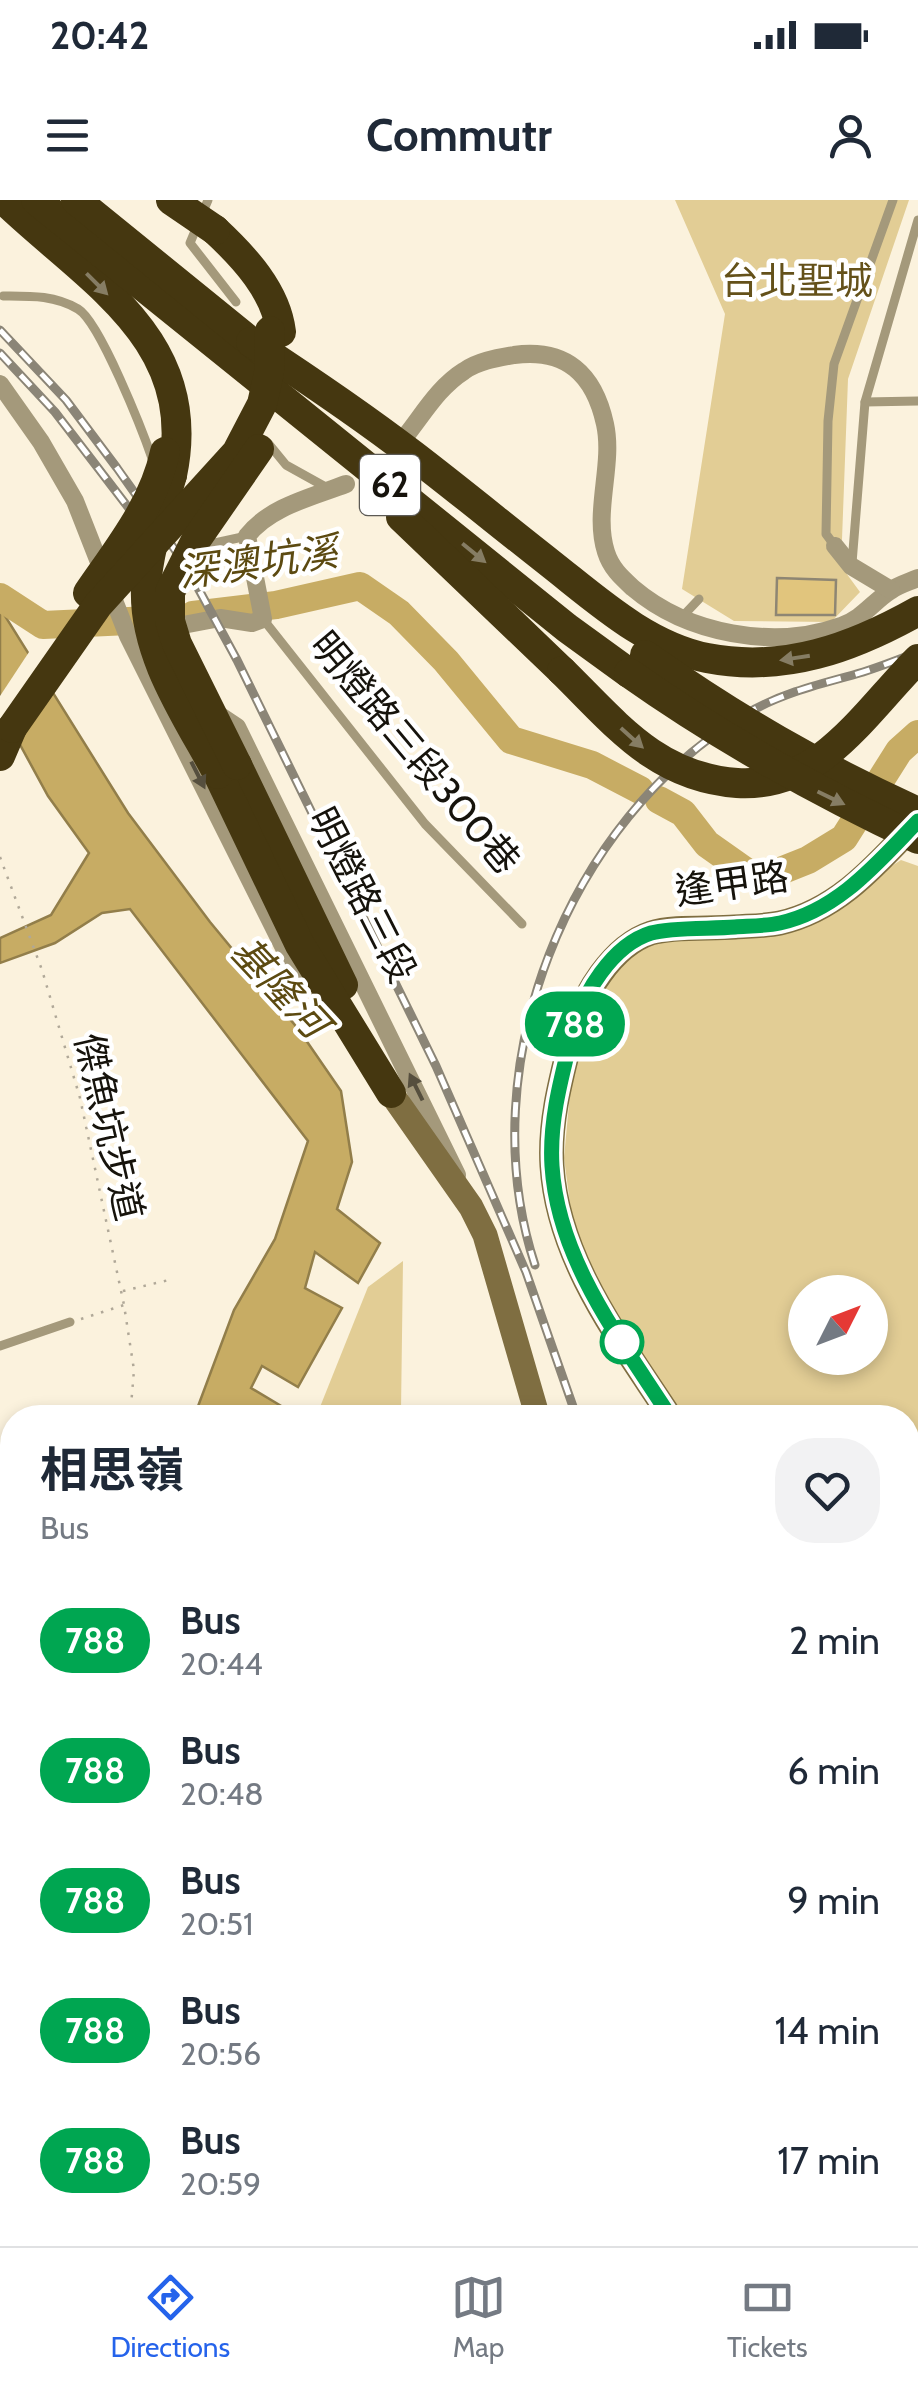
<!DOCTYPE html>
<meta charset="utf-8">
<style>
:root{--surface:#fff;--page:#f2f2f3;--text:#1f2937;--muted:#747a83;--line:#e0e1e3;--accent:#2563eb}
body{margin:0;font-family:Cabin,"Noto Sans TC",sans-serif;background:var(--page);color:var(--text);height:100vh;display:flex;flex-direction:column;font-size:38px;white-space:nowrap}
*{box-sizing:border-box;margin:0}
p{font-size:32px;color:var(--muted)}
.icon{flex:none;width:55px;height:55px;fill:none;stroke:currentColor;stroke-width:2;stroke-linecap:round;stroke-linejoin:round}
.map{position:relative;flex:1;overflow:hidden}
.sheet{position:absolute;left:0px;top:1205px;width:920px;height:842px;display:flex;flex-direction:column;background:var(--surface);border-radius:40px 40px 0 0;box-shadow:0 5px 15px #0003}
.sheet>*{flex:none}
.badge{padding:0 20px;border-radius:32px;font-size:35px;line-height:65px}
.needle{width:65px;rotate:48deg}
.buttons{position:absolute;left:788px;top:1075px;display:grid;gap:20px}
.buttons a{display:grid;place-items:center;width:100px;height:100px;border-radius:50%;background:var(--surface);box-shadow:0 5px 15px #0003;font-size:50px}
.map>.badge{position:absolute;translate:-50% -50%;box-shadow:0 0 0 5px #fff}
.round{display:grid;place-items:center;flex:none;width:105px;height:105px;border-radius:40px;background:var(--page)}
.head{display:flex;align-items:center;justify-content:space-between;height:170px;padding:0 40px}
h1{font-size:48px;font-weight:700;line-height:75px}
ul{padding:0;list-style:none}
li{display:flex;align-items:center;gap:30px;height:130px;padding:0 40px}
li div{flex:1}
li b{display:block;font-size:38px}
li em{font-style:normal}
li .badge{min-width:110px;font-weight:700;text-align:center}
.status{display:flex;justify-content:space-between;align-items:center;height:70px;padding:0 50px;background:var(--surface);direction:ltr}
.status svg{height:28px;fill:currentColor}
header{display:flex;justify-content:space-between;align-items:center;height:130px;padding:0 40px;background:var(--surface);font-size:45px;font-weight:700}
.tab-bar{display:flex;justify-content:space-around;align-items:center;height:140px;border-top:2px solid var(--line);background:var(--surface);font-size:28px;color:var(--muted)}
.tab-bar a{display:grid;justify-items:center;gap:5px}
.tab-bar .active{color:var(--accent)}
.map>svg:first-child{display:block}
</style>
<div class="status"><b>20:42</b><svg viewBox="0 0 49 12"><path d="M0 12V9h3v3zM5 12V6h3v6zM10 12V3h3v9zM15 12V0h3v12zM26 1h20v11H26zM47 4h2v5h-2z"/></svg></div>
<header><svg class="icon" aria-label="menu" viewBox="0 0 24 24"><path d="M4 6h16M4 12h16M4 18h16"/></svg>Commutr<svg class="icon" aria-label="person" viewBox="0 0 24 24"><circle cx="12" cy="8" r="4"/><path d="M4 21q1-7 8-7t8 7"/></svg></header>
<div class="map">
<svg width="918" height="2046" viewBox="0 0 918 2046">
<rect width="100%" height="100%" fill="#fbf2dd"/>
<g fill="#e2cd95" fill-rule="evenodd">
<polygon points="675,0 909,0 848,179 841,366 860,392 831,422 734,421 682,389 725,114"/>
<path d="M901,660L918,666V1576L908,1560V1218L679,1217L578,1065L564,958L577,816L624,745L816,714ZM805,1092H870V1158H805Z"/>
<polygon points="403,1061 401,1211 416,1217 316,1217 368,1087"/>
<polygon points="64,2035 343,2035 300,2046 70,2046"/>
<polygon points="371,2035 639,2035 641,2046 372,2046"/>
</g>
<g fill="#c7ac64" stroke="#927e4a" stroke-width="2.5">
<polygon points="0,408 128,613 210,722 299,830 341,891 352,962 337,1009 380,1043 358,1083 315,1052 305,1088 342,1108 298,1187 262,1166 251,1188 293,1213 290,1217 194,1217 234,1110 275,1039 308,941 130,709 102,713 55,743 0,763 0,738 51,715 89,653 48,596 0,508"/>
<polygon points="12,1706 12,1887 4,1911 0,1935 0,1735"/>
</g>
<polygon fill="#fbf2dd" points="31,449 54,488 16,547 0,518 0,496"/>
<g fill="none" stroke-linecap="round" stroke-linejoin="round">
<g stroke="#c7ac64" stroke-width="28">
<polyline points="0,397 43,425 150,420"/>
<polyline points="193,415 276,405 360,386 399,413 446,461 511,540 592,565 640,590"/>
<polyline points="659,600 683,613 707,644 758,680 808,660 844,638 899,551 918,534"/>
</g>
</g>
<polygon fill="#e1c57d" stroke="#8e8673" stroke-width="2.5" points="777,378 836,380 835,415 776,415"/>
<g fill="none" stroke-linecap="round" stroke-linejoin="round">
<g stroke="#b0a898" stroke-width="2.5" stroke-dasharray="2.5 8" stroke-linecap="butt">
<polyline points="0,657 42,770 80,898 124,1105 134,1170 130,1218"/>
<polyline points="123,1091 173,1079"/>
<polyline points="81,1119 124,1105"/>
<polyline points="0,1637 12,1603"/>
<polyline points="711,2035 713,2046"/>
</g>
<g stroke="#a4997b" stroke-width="9">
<polyline points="208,0 190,43 236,102"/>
<path d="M3,96C30,96 54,95 78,109C100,122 143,232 153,261"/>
<polyline points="865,202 918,201"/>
<polyline points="268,243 286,265 331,290"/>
<polyline points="201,346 247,336"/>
<polyline points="835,346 826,334 828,221 834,164 893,0"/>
<polyline points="852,363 865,202 918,20"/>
<polyline points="682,417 699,399"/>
<polyline points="263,419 425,624 522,724"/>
<polyline points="0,1146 70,1122"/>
<polyline points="908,1678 918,1690"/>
</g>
<g stroke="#a4997b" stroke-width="18">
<polyline points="0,184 41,242 75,301 128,436 287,754 309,787"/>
<path d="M408,233C425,211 440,186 464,171C478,161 497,158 514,155C566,148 594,174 605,224C614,265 593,312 606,352C611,368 621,377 633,388C687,434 774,450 841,426C862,419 873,402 890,391C898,385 909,382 918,378"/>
<polyline points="835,346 851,366 891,390"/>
<path d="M167,428L220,418L252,423L263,419L247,336C269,307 312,297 346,284"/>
<polyline points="216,513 237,527 457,975"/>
</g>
<g stroke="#7f6e41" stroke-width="25">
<polyline points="391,893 471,1007 485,1035 538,1218"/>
<path d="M671,1218C621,1141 558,1061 552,966C549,920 562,875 573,831C583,795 612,746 651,733C673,726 711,729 735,727C749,726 766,726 780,723C839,710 878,663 918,621"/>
<polyline points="908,1593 918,1608"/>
<polyline points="653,2035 654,2046"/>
</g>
<g stroke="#453710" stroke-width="30">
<path d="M4,0C88,81 201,139 172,275"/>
<polyline points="36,0 567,428 629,473"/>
<polyline points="76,0 267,155"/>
<path d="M215,30C244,57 276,91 281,132"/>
<path d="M251,142C306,178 361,215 413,255C460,291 505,328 551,364C598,401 647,446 707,458C784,473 852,448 918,411"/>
<polyline points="401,317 562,471"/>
<polyline points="0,556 12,528"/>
<polyline points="237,565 343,785"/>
<polyline points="218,574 300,745 391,893"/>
</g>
<g stroke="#8b8577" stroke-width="9">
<g id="rail">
<polyline points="0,130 66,200 117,268 185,364 237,460 436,866 526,1072 577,1218"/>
<polyline points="0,153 55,212 131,311"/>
<path d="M535,1065C470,867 567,620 746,514C780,494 816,485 853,475C875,469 897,460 918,452"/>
<polyline points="695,2035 697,2046"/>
</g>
</g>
<use href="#rail" stroke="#fff" stroke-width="5" stroke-dasharray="15" stroke-linecap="butt"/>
<g stroke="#453710" stroke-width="30">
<polyline points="171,0 215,30"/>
<path d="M172,275C162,311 148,350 146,388C143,455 188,518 218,574"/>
<path d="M88,393C118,349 154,305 165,252"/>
<path d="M645,455C736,519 817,566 918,612"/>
<path d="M562,471C616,524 656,577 737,583C768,585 797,575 822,557C859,529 886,491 918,459"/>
<path d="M629,473C721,538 816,591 918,639"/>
<polyline points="12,528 98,405 237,252 262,204 269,173 270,131"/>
<polyline points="237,565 177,444 170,421 170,392 196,340 259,249"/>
</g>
</g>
<defs><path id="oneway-solid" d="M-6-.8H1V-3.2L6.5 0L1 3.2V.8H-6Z" transform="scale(2.5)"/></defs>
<g fill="#867d64">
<use href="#oneway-solid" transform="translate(97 84) rotate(45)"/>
<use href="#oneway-solid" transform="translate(474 353) rotate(39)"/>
<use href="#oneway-solid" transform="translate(795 458) rotate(171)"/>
<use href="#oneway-solid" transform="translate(632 538) rotate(42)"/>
<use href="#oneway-solid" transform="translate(831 598) rotate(26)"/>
</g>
<g fill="#564f3e">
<use href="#oneway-solid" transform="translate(198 575) rotate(63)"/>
<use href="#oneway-solid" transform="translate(416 887) rotate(-116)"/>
</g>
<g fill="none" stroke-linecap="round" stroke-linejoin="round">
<g stroke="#fff" stroke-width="22">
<path id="line" d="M671,1218C621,1140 558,1061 552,966C549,920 562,875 573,831C582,795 612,745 651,733C671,727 712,729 735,727C749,726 766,726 780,723C839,710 878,662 918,621"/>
</g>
<use href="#line" stroke="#00a651" stroke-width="15"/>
</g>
<circle fill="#fff" stroke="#00a651" stroke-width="5" cx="622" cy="1142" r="20"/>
<g text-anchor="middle" stroke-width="9" stroke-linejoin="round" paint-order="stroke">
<rect fill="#fff" stroke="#5c5a55" stroke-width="2.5" x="360" y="255" width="60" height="60" rx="8"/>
<g font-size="35" font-weight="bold" fill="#16130c">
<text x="390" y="297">62</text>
</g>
<g font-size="38" fill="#64511a" stroke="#fff">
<text x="797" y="94">台北聖城</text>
</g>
<g font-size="38" fill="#16130c" stroke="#fff">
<text transform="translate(415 553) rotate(50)" y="13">明燈路三段300巷</text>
<text transform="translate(732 684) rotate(-8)" y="13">逢甲路</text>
<text transform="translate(362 695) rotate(63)" y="13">明燈路三段</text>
<text transform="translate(109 927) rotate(77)" y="13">傑魚坑步道</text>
</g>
<g font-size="40" font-style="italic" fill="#5c4a11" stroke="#fff">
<text transform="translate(258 362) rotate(-8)" y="14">深澳坑溪</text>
<text transform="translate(280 787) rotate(47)" y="14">基隆河</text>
</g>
</g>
</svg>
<div class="buttons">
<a><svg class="needle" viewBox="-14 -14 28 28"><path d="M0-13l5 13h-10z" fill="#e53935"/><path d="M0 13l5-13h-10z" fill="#747a83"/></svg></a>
</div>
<b class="badge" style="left:575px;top:824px;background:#00a651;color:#fff">788</b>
<section class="sheet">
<div class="head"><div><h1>相思嶺</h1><p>Bus</p></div><a class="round"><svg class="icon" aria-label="heart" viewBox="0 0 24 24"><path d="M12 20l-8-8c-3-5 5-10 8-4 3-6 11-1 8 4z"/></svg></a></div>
<ul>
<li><span class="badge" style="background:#00a651;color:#fff">788</span><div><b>Bus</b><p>20:44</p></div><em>2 min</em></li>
<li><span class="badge" style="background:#00a651;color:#fff">788</span><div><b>Bus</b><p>20:48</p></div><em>6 min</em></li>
<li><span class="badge" style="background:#00a651;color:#fff">788</span><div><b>Bus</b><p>20:51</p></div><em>9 min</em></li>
<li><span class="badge" style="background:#00a651;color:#fff">788</span><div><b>Bus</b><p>20:56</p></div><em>14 min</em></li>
<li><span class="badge" style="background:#00a651;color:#fff">788</span><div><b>Bus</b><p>20:59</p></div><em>17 min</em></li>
</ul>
</section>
</div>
<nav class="tab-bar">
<a class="active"><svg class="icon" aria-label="directions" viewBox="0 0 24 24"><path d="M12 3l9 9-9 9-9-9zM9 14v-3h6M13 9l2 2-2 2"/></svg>Directions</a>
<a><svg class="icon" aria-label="map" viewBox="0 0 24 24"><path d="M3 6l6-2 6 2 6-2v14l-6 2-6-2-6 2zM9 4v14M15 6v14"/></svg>Map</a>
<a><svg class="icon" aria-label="tickets" viewBox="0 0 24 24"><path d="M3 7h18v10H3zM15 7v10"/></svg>Tickets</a>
</nav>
